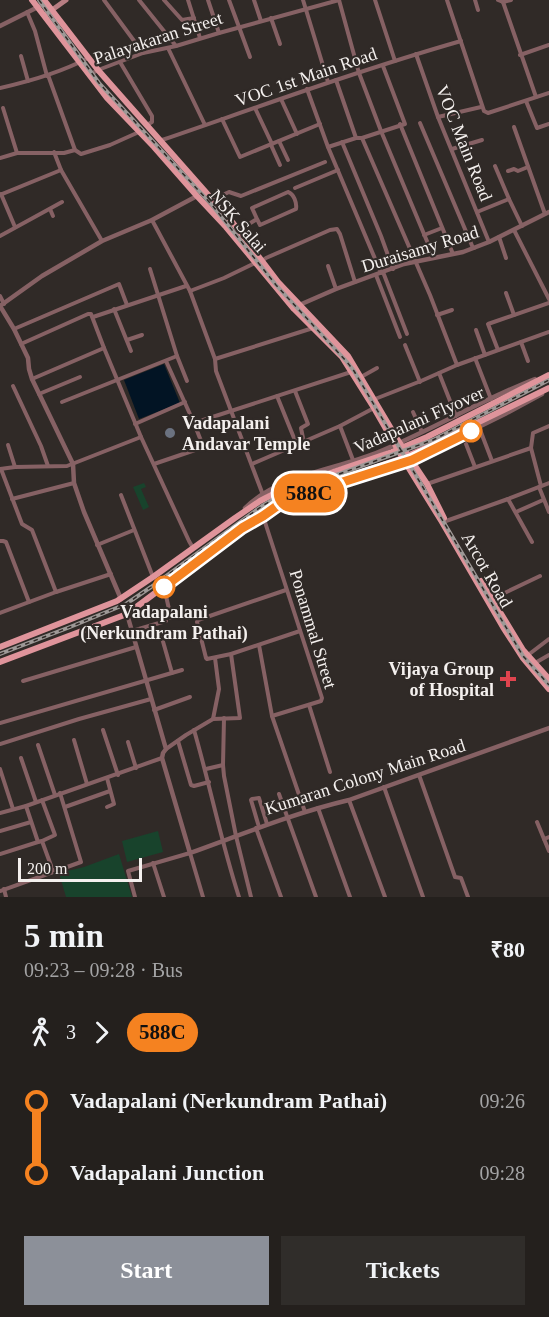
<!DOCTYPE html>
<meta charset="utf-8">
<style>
:root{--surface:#24201d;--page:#302d2a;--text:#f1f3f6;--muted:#a3a3a4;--accent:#8c9099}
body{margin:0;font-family:"Times New Roman",serif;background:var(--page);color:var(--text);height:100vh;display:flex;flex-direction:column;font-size:22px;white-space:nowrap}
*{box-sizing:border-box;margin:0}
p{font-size:20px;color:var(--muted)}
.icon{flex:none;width:33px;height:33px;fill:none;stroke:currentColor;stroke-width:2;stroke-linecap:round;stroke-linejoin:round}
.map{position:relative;height:897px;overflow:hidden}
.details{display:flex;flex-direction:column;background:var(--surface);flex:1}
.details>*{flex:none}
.badge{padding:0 12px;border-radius:20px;font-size:21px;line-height:39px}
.scale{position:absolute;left:18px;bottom:15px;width:124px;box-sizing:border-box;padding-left:6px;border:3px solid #f4f0ee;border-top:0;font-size:16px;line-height:21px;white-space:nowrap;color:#f4f0ee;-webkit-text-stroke:4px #302a27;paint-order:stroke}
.map>.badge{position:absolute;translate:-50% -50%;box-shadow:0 0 0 3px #fff}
.legs{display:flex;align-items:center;gap:9px;height:66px;padding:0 24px;font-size:20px}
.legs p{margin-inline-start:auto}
.summary{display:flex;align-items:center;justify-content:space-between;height:102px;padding:0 24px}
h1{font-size:33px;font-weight:700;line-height:45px}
.button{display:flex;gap:12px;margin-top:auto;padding:12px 24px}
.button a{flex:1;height:69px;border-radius:0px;background:var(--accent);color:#fff;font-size:24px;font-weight:700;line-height:69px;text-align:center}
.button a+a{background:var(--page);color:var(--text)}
ul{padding:0 24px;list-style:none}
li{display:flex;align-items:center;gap:21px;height:72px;font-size:22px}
li i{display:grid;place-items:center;width:9px;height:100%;margin:0 8px;background:currentColor}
li i::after{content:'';width:15px;height:15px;margin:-8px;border:4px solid;border-radius:50%;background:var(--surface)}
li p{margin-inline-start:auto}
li:first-child i{background:linear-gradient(#0000 50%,currentColor 0)}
li:last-child i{background:linear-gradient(currentColor 50%,#0000 0)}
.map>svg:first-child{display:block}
</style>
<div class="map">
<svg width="549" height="897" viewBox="0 0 549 897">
<rect width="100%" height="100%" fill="#302a27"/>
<g fill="#18432c">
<polygon points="144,483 146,487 141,489 149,507 143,510 133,487"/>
<polygon points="158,831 163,852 127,862 122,841"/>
<polygon points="119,854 132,897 66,897 59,873 84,867"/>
</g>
<polygon fill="#021424" points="164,364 180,403 139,419 124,380"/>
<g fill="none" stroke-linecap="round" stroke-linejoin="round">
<g stroke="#866164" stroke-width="4">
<polyline points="104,0 143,53"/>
<polyline points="139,0 176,46"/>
<polyline points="164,0 182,20 194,18"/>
<polyline points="188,0 200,38"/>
<polyline points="208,0 219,33"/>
<polyline points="229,0 239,27"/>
<polyline points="254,0 261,21"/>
<polyline points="303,0 328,82"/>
<polyline points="339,0 359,73 381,131 434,258"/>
<polyline points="375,0 395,61"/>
<polyline points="447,0 484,111 488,113 549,93"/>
<polyline points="475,0 478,10"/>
<polyline points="498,0 503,2 536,97"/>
<polyline points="503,2 511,0"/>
<polyline points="27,12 35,31 47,76"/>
<polyline points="271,18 280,44"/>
<polyline points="239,27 250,57"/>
<polyline points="168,48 205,125"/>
<polyline points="416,54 438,117 489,242"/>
<polyline points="520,55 549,45"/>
<polyline points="21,56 28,81"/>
<polyline points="120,62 152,116 152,122 147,125"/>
<polyline points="48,75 75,150 81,154 110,145 139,132"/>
<polyline points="89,75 98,70 143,53 176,46 219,33 339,0"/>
<polyline points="336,80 356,138"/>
<path d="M0,88C31,81 60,73 88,58"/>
<polyline points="307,89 328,147 381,273"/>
<polyline points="281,99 297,134"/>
<polyline points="526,101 537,128 549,124"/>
<polyline points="3,108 17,153"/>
<polyline points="255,108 272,144"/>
<polyline points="438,117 481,107"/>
<polyline points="222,119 240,157 320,124"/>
<polyline points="420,123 473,248 474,248"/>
<polyline points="400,124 453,254"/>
<polyline points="514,127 545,214"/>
<polyline points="362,138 430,295 457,365"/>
<path d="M162,140C261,106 360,70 461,41"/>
<polyline points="279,141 288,160"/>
<polyline points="342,142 381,236 393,269"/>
<polyline points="467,144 472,158"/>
<polyline points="271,145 280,165"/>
<polyline points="328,147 356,138 362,138 405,124 383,66"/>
<polyline points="452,149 482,140"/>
<polyline points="54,152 61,170 102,241"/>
<polyline points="0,158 17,153 64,153 75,150"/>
<polyline points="508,171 514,169 518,171 528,167"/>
<polyline points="295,188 338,170"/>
<polyline points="1,194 15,227"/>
<polyline points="0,195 61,170"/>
<polyline points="214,199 229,192 241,196 325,162"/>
<polyline points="509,199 522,226"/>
<polyline points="50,209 53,216"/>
<polyline points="477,212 509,199 495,166"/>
<polyline points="152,220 190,291 215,359 216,371 263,495"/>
<path d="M239,230L257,219L260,225L296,209C297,203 294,194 288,192L252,208L257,219"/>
<polyline points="514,230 549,299"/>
<polyline points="424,235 442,228"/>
<polyline points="0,236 62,202"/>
<polyline points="499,237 506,258"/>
<polyline points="262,261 266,258 330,230 337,229 340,234 355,282"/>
<polyline points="328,266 336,289"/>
<polyline points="150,269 177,356 187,381"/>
<polyline points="383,272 407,334"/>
<polyline points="376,275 400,337"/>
<polyline points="190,291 224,278 255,263"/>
<polyline points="506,293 514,315"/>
<polyline points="0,296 4,304"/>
<polyline points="114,309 131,351"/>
<polyline points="437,315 452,310"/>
<polyline points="93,317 186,286"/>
<polyline points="14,329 119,284 127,305"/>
<polyline points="476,330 485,355"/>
<polyline points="127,340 142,335"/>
<polyline points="521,342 528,361"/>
<polyline points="21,344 88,314 91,314 104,348 141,437 189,541 193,548"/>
<polyline points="405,345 420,382"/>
<polyline points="498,350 488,324 549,303"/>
<polyline points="475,358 491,399"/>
<polyline points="215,359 313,328"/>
<polyline points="439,373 456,416"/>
<polyline points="361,377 377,368"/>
<polyline points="32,379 104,348"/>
<polyline points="13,386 41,446 48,466"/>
<polyline points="39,394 80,377"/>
<polyline points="277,396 294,438 297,440 303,438 301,428 308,424 295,391"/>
<polyline points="375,399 421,381 457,365 549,332"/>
<polyline points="62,402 177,356"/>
<polyline points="413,412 422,432"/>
<polyline points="194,423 351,372"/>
<polyline points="135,424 185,402"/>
<polyline points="340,426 353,460"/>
<polyline points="479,427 492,461"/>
<polyline points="466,444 475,467"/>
<polyline points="8,445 15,467"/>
<polyline points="154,464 201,448 203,446 194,423 166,361"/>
<polyline points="252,464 340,426 374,408"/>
<polyline points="0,469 15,467 67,466 141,437"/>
<polyline points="1,469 22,524 32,530 56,592"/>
<polyline points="427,484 531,448"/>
<polyline points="541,486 531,448 533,433 549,426"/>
<polyline points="539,487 549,512"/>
<polyline points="121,495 153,577"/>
<polyline points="12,499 74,483"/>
<polyline points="508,499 532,542"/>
<polyline points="516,512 543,500"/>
<polyline points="263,516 322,698 321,701 272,716"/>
<polyline points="446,521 508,499 549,483"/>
<polyline points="0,541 3,541 6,542 29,602"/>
<polyline points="97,545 134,530"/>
<polyline points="164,587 171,618"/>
<polyline points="286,590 198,620 197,622 206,658 207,659 231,654 300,631"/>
<polyline points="492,599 540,576"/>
<polyline points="0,613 56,592 111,574"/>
<polyline points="132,631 166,621"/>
<polyline points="162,638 172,673"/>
<polyline points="259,645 272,716 305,812"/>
<polyline points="528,655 549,639"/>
<polyline points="535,663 549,655"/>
<polyline points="23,681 136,647"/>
<polyline points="309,705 330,772"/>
<polyline points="154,710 190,697"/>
<polyline points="224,718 223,765 224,776 236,836 251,897"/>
<polyline points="213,719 219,689 215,658"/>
<polyline points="0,723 182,670"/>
<polyline points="103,730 118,775"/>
<path d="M194,730C210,785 221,842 239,897"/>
<polyline points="74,740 87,784"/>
<polyline points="178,741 191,785 194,786 209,782"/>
<polyline points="128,742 136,768"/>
<polyline points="0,744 79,719 151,699"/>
<polyline points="38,745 55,795"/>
<polyline points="166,749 186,735 213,719 240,718 231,654"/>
<polyline points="21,758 36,802"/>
<polyline points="0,769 13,809"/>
<polyline points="206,769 223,765"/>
<polyline points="419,775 455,877 461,878 468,897"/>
<polyline points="107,778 114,804 107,807"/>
<polyline points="384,787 423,897"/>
<polyline points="279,794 316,897"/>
<polyline points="349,800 385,897"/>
<polyline points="26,806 38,842 42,841 53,871"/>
<polyline points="65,807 110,791"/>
<polyline points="318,808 350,897"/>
<polyline points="0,813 26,806 162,758"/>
<polyline points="537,822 544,839 549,837"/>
<polyline points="259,827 251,800 252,799 259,798 267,824"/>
<polyline points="256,828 281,897"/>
<polyline points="0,831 31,822"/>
<polyline points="544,839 549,851"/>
<polyline points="42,841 55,835 42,800"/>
<polyline points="0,854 38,842"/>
<polyline points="153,863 164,897"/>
<polyline points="4,889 6,897"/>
<polyline points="0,891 81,862 60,793"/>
<polyline points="135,897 128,871 190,853 203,897"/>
</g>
<g stroke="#866164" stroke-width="4.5">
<polyline points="0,26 38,7 45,1"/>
<polyline points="0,306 14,329 28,358 29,369 32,379 73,464 74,483 84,512 121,599"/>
<polyline points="0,306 42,276 102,241 152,220 197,196"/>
<polyline points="297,306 336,289 404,264 463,252 489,242 549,212"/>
<polyline points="325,488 412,460 505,414 542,394"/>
<polyline points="291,500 308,493"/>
<path d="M245,508C279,475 333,470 376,453C430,431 481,400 535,379"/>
<path d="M127,614L166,749L163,753L162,758L190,853C243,834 294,813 349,800L549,728"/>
</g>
<polyline stroke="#b87e83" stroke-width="5" points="45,15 66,0"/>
<g stroke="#df949b" stroke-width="6">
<polyline points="32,0 107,98 154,147 197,196 226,227 294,309 342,357 374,408 405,462 442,522 503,627 523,658 549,689"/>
<polyline points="44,0 98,70 233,223 278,282 348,356 399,442 427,484 444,518"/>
<polyline points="481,581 523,650 549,679"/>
<polyline points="0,647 117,601 153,577 235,518 260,501 283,489 392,452 427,437 549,375"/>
<polyline points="0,662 127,614 250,522 276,504 300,493 400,459 421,450 549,388"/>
</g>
<g stroke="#9d9896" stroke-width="4">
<g id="rail">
<polyline points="39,0 99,83 212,205 276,285 347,362 354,371 523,656 549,685"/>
<polyline points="0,654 70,627 126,604 151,587 262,506 281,495 433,440 549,380"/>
</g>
</g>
<use href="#rail" stroke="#302a27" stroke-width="1.5" stroke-dasharray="4.5" stroke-linecap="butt"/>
</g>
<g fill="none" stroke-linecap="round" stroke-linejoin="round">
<g stroke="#fff" stroke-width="14">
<polyline id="line-1" points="164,587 242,528 263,516 277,506 308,493 412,460 471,431"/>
</g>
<use href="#line-1" stroke="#f58220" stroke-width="9"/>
</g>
<g fill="#fff" stroke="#f58220" stroke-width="3">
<circle cx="471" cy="431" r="10"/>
<circle cx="164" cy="587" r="10"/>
</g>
<circle fill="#6b7280" stroke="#302a27" stroke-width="2" cx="170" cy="433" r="6"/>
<path fill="#e0444e" stroke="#302a27" stroke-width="2" d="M505 670h6v6h6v6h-6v6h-6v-6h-6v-6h6z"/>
<g text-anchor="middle" stroke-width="4.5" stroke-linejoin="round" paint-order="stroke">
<g font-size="18" fill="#f4f0ee" stroke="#302a27">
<text transform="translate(158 38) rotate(-18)" y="6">Palayakaran Street</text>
<text transform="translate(306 77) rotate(-19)" y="6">VOC 1st Main Road</text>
<text transform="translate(464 143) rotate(68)" y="6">VOC Main Road</text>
<text transform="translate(238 221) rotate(49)" y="6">NSK Salai</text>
<text transform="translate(420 249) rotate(-17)" y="6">Duraisamy Road</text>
<text transform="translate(419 420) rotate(-24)" y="6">Vadapalani Flyover</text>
<text transform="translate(487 570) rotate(60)" y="6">Arcot Road</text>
<text transform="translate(313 629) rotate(73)" y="6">Ponammal Street</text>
<text transform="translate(365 777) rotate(-18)" y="6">Kumaran Colony Main Road</text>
</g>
<g font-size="18" font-weight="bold" fill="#f4f0ee" stroke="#302a27" text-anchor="start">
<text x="182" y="429">Vadapalani<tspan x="182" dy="21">Andavar Temple</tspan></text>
<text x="494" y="675" text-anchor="end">Vijaya Group<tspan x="494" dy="21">of Hospital</tspan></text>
</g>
<g font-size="18" font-weight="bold" fill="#f4f0ee" stroke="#302a27">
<text x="164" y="618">Vadapalani<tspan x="164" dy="21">(Nerkundram Pathai)</tspan></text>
</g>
</g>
</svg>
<div class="scale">200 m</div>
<b class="badge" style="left:309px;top:493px;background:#f58220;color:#111">588C</b>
</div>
<section class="details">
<div class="summary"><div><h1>5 min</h1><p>09:23 – 09:28 · Bus</p></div><b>₹80</b></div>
<div class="legs"><svg class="icon" aria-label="walk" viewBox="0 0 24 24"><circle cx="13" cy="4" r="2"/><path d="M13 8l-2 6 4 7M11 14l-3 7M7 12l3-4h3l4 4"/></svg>3<svg class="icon" aria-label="forward" viewBox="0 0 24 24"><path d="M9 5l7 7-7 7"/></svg><b class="badge" style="background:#f58220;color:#111">588C</b></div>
<ul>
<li><i style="color:#f58220"></i><b>Vadapalani (Nerkundram Pathai)</b><p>09:26</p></li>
<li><i style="color:#f58220"></i><b>Vadapalani Junction</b><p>09:28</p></li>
</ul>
<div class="button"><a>Start</a><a>Tickets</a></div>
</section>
